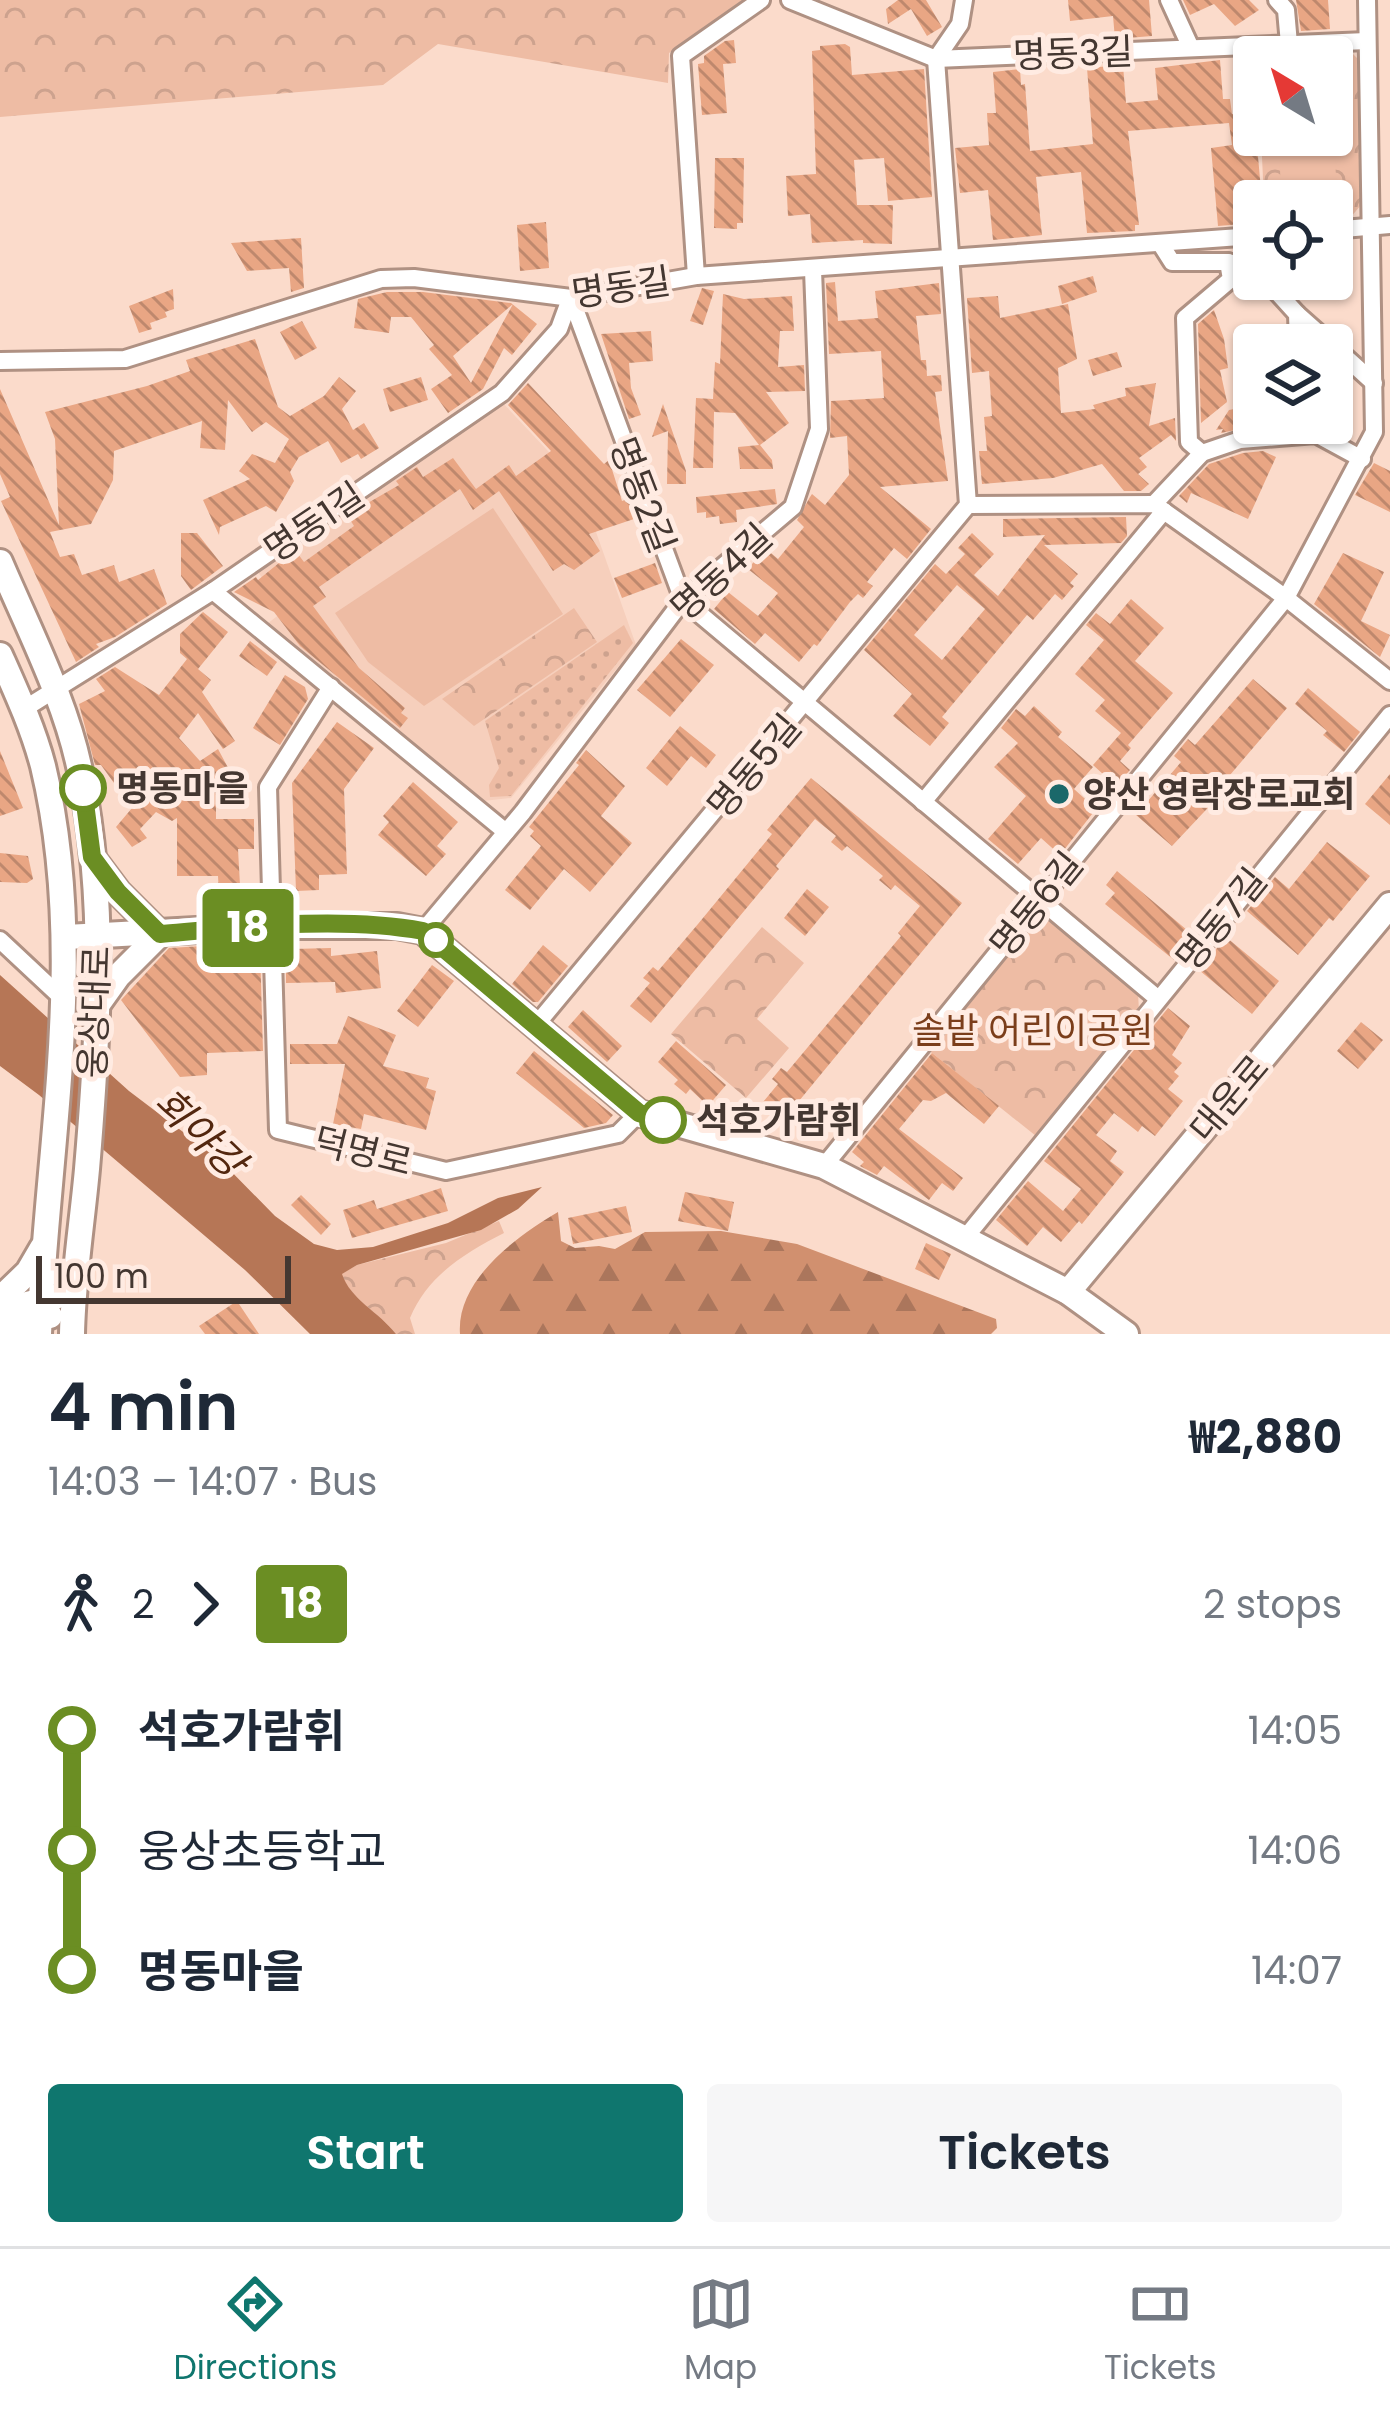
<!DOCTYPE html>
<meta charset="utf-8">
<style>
:root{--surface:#fff;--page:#f6f6f7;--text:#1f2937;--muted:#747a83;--line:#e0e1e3;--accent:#0f766e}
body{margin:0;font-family:Poppins,"Noto Sans KR",sans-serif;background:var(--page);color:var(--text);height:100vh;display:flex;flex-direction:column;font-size:45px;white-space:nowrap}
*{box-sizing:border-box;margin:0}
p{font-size:39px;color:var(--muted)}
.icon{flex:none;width:66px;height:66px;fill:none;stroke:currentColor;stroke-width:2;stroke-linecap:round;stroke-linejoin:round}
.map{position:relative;height:1334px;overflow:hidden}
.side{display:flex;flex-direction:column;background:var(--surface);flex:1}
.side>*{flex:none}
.badge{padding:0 24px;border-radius:9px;font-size:42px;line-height:78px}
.needle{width:78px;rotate:322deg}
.fabs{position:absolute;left:1233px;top:36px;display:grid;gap:24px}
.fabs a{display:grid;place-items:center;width:120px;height:120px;border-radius:12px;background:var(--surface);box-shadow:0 3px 9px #0004;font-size:60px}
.scale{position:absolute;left:36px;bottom:30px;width:255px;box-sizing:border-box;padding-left:12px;border:6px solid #443731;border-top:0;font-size:33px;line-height:42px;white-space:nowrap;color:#443731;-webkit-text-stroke:9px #ffebe2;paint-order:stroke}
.map>.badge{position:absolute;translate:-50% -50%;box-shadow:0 0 0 6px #fff}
.legs{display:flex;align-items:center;gap:18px;height:132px;padding:0 48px;font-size:39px}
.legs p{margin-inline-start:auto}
.overview{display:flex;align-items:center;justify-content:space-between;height:204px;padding:0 48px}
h1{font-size:66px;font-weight:600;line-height:90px}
.action{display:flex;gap:24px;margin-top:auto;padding:24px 48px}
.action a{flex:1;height:138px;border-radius:12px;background:var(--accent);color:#fff;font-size:48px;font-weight:600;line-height:138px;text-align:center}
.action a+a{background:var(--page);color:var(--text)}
ul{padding:0 48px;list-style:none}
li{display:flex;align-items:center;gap:42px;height:120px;font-size:45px}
li i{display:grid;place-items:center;width:18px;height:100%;margin:0 15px;background:currentColor}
li i::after{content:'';width:30px;height:30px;margin:-15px;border:9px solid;border-radius:50%;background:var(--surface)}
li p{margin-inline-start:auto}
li:first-child i{background:linear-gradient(#0000 50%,currentColor 0)}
li:last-child i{background:linear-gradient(currentColor 50%,#0000 0)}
.dock{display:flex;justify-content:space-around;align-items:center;height:168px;border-top:3px solid var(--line);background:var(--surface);font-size:33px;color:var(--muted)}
.dock a{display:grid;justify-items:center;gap:6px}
.dock .selected{color:var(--accent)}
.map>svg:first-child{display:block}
</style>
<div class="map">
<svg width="1390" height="1334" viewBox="0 0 1390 1334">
<defs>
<pattern id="grass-dots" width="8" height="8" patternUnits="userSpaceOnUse" patternTransform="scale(3)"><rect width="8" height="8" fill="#eebca4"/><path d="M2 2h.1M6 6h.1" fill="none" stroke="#cda28e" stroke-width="1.8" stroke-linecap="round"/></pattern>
<pattern id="forest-firs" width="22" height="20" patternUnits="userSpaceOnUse" patternTransform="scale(3)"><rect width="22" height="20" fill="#d1906f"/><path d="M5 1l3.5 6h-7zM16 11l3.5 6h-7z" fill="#ab765c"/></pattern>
<pattern id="park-crowns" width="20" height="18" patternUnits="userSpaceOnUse" patternTransform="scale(3)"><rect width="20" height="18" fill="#eebca4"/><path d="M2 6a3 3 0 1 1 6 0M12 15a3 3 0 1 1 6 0" fill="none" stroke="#cda28e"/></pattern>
<pattern id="building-back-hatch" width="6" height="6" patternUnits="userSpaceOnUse" patternTransform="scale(3)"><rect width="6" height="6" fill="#e9a684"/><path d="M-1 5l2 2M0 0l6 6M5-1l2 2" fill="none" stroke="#be886d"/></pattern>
</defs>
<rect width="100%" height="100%" fill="#fbdbcb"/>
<polygon fill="#f6cfbc" points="501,401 579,484 636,645 511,798 483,801 267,624 285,610 255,568"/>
<polygon fill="url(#grass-dots)" points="624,625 633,643 511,796 490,797 489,785 499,768 485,721"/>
<path fill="url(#forest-firs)" d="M558,1212L561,1241L575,1248L599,1246L615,1249L645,1232L721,1231L797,1244L996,1319L997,1328L991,1334H460C456,1280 517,1236 558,1212Z"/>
<g fill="url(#park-crowns)">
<polygon points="0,0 743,0 669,53 668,83 438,44 383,85 0,117"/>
<polygon points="1348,49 1359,60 1361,205 1350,218 1332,219 1332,201 1264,201 1261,135 1332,135 1332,57 1257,54"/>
<polygon points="574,608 597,642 474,726 442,699"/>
<polygon points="1048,918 1138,992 1139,1012 1036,1136 927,1049 1034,921"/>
<polygon points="762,927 804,963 757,1019 789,1048 746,1098 671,1034"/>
<path d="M499,1221L504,1233C465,1253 428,1275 410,1318L415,1334H396C379,1312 351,1300 341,1274L357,1265L446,1243Z"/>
</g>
<g fill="#eebca4">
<polygon points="1333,114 1337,199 1281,201 1279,135 1332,135"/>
<polygon points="493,508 563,614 424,706 368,662 335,613"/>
</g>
<path fill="#b67656" d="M0,975L129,1091L220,1160L275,1216L314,1244L337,1250L373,1247L448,1223L498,1198L542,1187L518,1209L481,1230L357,1265L342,1274C350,1299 379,1312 396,1334H310L245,1270L39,1095L0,1066Z"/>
<g fill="url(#building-back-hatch)" fill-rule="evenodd">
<polygon points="898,0 926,0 942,27 927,36 911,9 888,24 886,9"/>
<polygon points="1068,0 1149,0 1152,36 1115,39 1113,16 1070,21"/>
<polygon points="1183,0 1249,0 1259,10 1235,26 1214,4 1190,15"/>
<polygon points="1296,0 1328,0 1330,29 1301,31"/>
<polygon points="734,40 736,63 723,64 727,113 702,115 698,64 704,63 704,56 725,41"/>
<polygon points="845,44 850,47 852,75 924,69 932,197 888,201 884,158 854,160 857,205 893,205 892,244 863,243 863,240 812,243 810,214 788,216 786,176 816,174 812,51 820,50 820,46"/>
<polygon points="1220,60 1223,99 1230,99 1232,114 1254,112 1262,201 1254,201 1254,223 1218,226 1211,148 1232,145 1229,123 1128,131 1139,225 1135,225 1135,231 1087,233 1081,172 1036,177 1042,235 993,240 988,190 960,193 955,148 989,145 987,113 996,113 993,72 1020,69 1021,85 1025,84 1030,151 1093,144 1087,68 1123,65 1126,103 1158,100 1155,68"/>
<polygon points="715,158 744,158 743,223 737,223 737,229 714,228"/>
<polygon points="546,222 549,268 520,271 517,225"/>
<polygon points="301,238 304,288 291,292 289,268 247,271 231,243"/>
<polygon points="1093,276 1097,292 1062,304 1058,286"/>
<polygon points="835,282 838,321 878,318 875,291 939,283 941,314 916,316 921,360 926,360 927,376 941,375 942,391 935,392 948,481 880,487 931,529 907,559 894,548 867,582 873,586 863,598 858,594 850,602 817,646 814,644 799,662 765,633 755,644 714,609 728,592 758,616 778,593 748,569 765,548 778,559 804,527 797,520 810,497 812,494 825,505 849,475 847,436 830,438 831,401 884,398 881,351 829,354 826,283"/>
<polygon points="702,288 714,291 703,325 690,321"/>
<polygon points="173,289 174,309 165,312 167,317 150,323 152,329 139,333 129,306"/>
<path d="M387,292H423L511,303L537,324L512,355L504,348L483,389L448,413L431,389L452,375L429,349L434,345L411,317H391L389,333L354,328L358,299ZM513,304L501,326L471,383L453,356Z"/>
<polygon points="723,294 744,299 792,296 794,331 780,331 778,367 804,365 805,391 766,392 789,423 760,445 772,460 773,469 740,469 738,447 759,445 735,413 714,412 713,468 693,468 696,398 713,399 715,362 720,364"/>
<polygon points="998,296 1000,318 1068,304 1077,359 1058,368 1061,413 1095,409 1093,405 1126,396 1125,388 1156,383 1149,426 1175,418 1176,441 1171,435 1139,458 1147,467 1138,474 1149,484 1141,491 1124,491 1102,464 1053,478 982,484 979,451 987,451 984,417 992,416 989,371 972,373 967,298"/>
<polygon points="1214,310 1224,339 1228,368 1220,370 1227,402 1201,423 1198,324"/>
<polygon points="302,321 317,348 295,360 280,332"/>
<polygon points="651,331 653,361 629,363 631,388 641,415 629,419 601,334"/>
<polygon points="255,339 278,407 290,416 324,396 339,377 356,391 342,409 353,430 364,423 379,448 361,459 358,454 341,463 328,441 299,457 290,472 294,481 276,512 266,506 220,527 219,535 203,500 250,479 239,471 252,454 275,463 289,439 266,422 252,432 228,400 225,450 200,448 202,421 114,451 113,480 91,524 50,532 60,557 74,554 82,575 114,565 119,582 154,569 167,604 115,637 96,644 99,647 76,662 1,501 10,497 0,474 0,389 59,525 55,439 45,412 147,386 190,371 186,360"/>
<polygon points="1117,352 1122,367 1093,376 1088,360"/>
<polygon points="421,377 428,400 390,412 383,389"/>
<polygon points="528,383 604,464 609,460 622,501 630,498 637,518 589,534 600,551 574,570 564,564 553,571 499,491 473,510 460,489 319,587 326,597 313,606 359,668 405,708 401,713 408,718 400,728 300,646 274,612 234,592 256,577 258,580 295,550 304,562 354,526 347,515 399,485 396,481 417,467 423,477 453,458 476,489 509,465 516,476 551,451 508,405"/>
<polygon points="663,404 686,471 686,484 667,484 668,431 652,437"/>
<polygon points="1254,405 1254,426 1221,433 1223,429 1216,430 1229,410"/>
<polygon points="1263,451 1276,457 1248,519 1191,493 1187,503 1179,496 1209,464 1243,453"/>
<polygon points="1374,463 1390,471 1390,512 1355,495"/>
<polygon points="775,489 777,504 736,510 737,522 720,524 719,516 706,518 706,512 697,513 696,497"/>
<path d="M1126,517L1127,536L1121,543L1044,545L1078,574L1070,583L1074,586L1062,600L1055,594L1033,620L1027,615L942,717L949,723L930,746L893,716L912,694L864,650L935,564L946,574L965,554L958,548L972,533L994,554L974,575L998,596L1045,535L1003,537V519ZM957,585L985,609L942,660L914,635Z"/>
<polygon points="181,533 197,533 223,566 191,590 181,576"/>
<polygon points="1343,553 1384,572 1361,621 1390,635 1380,657 1314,604"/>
<polygon points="655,563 662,583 622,598 614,578"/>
<polygon points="1131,599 1164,628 1135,661 1173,693 1128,745 1131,748 1120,761 1130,770 1116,786 1093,765 1121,733 1095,711 1105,700 1075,674 1104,640 1086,625 1096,613 1110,624"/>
<polygon points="203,612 228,632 198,669 211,680 202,692 235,741 223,749 198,713 179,738 200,761 218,749 232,775 216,785 216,819 254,819 254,849 238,849 241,903 251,902 252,911 220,912 218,876 177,876 177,818 172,821 156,812 140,829 147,838 132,847 116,827 132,808 101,765 95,765 79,704 105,691 96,679 115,667 159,695 187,659 180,653 180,634"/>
<polygon points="681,639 714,665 670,717 637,690"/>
<polygon points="250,641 277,662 267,676 239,656"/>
<polygon points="285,675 305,687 308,699 280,745 253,728"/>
<polygon points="1253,679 1287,708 1230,775 1235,779 1172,846 1136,815 1181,762 1174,756 1188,739 1195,745"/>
<polygon points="1308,688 1360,732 1344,752 1323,735 1327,731 1295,704"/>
<polygon points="1034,706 1062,732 1058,737 1093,767 1074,789 1096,809 1060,855 1041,838 1018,864 988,839 1026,796 994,767 1018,743 1001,728 1016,709 1025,716"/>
<polygon points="337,722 374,748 344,789 347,874 319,875 319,890 296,891 292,783"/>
<polygon points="680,726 716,755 706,768 691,756 667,786 646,768"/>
<polygon points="586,750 625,786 601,816 632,843 590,892 564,869 530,910 505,890 541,846 530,836 534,831 529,827 579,765 576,763"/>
<polygon points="0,751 23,808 0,816"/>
<polygon points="1390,774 1390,825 1365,804"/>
<polygon points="811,778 962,903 780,1124 759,1107 778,1084 772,1079 781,1068 787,1072 901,936 898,933 920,906 895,885 891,890 879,880 883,876 847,846 842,851 831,842 836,836 815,819 776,866 779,869 651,1023 630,1006 650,983 643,978 653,967 658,971 698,924 772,834 767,830"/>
<polygon points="413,782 458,822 437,846 446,854 426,876 378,835 389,822 383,816"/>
<polygon points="1327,842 1370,876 1333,921 1329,918 1298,955 1247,911 1275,877 1289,889"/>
<polygon points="0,853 28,856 33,879 27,883 0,882"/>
<polygon points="1117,871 1194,936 1174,960 1105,904 1115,893 1106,885"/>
<polygon points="807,889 829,907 805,936 784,918"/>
<polygon points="1226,937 1279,981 1252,1014 1199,970"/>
<polygon points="543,945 568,966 538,1002 533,1002 512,984"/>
<polygon points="203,946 204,951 260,949 263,1051 207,1053 207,1075 180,1077 121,1000 169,948"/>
<polygon points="331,948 331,956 377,951 381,988 336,993 335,982 286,983 286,955 292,949"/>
<polygon points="432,965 454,981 418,1027 397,1011"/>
<polygon points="1168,1008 1190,1026 1172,1055 1182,1063 1174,1072 1179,1076 1168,1089 1183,1101 1155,1136 1142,1126 1138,1132 1114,1113 1096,1135 1117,1151 1110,1161 1124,1172 1082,1224 1079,1221 1061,1242 1043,1227 1027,1246 996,1220 1028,1181 1063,1211 1081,1189 1044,1161"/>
<polygon points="583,1010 622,1046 607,1062 568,1027"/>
<polygon points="348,1016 396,1035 383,1066 429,1078 426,1088 436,1091 426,1130 364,1114 361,1129 333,1124 345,1064 290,1064 290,1044 337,1044"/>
<polygon points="1361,1022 1383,1040 1358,1069 1337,1051"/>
<polygon points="676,1041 726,1085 708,1106 690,1089 686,1094 674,1084 678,1080 658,1062"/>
<polygon points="534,1051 613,1115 606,1123 584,1128 516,1073"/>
<polygon points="932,1053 999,1106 984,1124 946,1093 931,1101 923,1100 899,1129 963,1178 953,1191 942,1183 929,1200 884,1166 877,1175 860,1166 864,1162 852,1152"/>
<polygon points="441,1188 448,1211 352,1238 343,1210 374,1200 377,1209"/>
<polygon points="685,1192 734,1202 728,1231 678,1221"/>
<polygon points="301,1195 331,1224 321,1235 291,1205"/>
<polygon points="626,1206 632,1232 573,1244 568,1218"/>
<polygon points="926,1243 951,1254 939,1280 915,1269"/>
<polygon points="237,1301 259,1334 205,1334 199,1326"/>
</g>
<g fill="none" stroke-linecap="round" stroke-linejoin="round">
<g stroke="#af9183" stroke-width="22">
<g id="street">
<polyline points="790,0 936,59 1367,41"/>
<polyline points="1169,0 1191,48"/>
<polyline points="1277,0 1286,10 1289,44"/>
<polyline points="1332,230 1390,225"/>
<polyline points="1160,243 1172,262 1228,262 1231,279 1185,318 1189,442 1202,453"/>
<polyline points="1228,262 1254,269"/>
<polyline points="696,276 681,56 761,0"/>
<polyline points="1265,279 1297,314 1298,345"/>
<polyline points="571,298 683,600 1157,998"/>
<polyline points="1297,314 1332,345"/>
<polyline points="1332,345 1374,383"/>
<polyline points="0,361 125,359 381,279 414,278 571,298 696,276 1254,236"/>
<polyline points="1154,504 1202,453 1240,440 1316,434 1362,459"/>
<polyline points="968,505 1154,504 1286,598 1390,681"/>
<polyline points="213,591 506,832"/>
<polyline points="331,687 268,787 278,1130 446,1171 618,1134 639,1113"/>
<polyline points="24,709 213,591 502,393 559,329 570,299"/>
<polyline points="923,802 1164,511"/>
<polyline points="423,931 523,812 683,600 793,507 819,429 813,270"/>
<polyline points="0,940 63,999"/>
<polyline points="536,1025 968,505 936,59 960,24 964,0"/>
<polyline points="824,1166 1286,598 1374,432 1367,0"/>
<polyline points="965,1238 1390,715"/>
</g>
</g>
<g stroke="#af9183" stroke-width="30">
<g id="secondary">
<path d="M0,562C28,628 68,705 81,776C107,904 98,1040 87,1169C82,1224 73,1279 72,1334"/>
<path d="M0,655C16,691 33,728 43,766C88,954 47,1145 39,1334"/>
<polyline points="94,860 118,892 160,934 118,976 98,1004"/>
<polyline points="66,937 272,926 397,926 423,931 639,1113 824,1166 1068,1292 1126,1334"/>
<polyline points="1068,1292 1390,905"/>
<polyline points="0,1299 28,1272 42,1248"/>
<polyline points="0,1311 55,1297"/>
<polyline points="0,1329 50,1316"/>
</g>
</g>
<use href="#street" stroke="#fff" stroke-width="16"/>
<use href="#secondary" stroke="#fff" stroke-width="24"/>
</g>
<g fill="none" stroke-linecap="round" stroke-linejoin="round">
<g stroke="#fff" stroke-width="27">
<path id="line-1" d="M83,788L92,857L118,892L160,934C243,927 341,916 423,931L639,1113L663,1120"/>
</g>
<use href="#line-1" stroke="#6b8e23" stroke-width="18"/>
</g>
<g fill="#fff" stroke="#6b8e23" stroke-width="6">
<circle cx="83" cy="788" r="21"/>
<circle cx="436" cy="940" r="15"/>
<circle cx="663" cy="1120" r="21"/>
</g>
<circle fill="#1b686a" stroke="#ffebe2" stroke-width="4.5" cx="1059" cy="794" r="12"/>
<g text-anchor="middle" stroke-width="10" stroke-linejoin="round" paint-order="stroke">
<g font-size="36" fill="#443731" stroke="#ffebe2">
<text transform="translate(1073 53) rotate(-2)" y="13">명동3길</text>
<text transform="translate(621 287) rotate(-8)" y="13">명동길</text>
<text transform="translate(643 495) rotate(69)" y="13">명동2길</text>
<text transform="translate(314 522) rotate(-34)" y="13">명동1길</text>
<text transform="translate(721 572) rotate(-43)" y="13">명동4길</text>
<text transform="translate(754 766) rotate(-50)" y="13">명동5길</text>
<text transform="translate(1036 904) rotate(-51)" y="13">명동6길</text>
<text transform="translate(1221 919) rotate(-51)" y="13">명동7길</text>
<text transform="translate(94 1012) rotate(-88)" y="13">웅상대로</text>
<text transform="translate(1229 1098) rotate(-50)" y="13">대운로</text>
<text transform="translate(363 1151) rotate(14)" y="13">덕명로</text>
</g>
<g font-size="36" font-weight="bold" fill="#443731" stroke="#ffebe2" text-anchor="start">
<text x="116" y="801">명동마을</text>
<text x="696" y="1133">석호가람휘</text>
</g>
<g font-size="36" font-weight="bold" fill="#443731" stroke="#ffebe2" text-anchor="start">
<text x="1083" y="807">양산 영락장로교회</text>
</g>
<g font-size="36" fill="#7b3e1b" stroke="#ffebe2">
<text x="1033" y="1043">솔밭 어린이공원</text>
</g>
<g font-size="39" font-style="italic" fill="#53270f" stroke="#ffebe2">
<text transform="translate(200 1132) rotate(44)" y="14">회야강</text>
</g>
</g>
</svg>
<div class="fabs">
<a><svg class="needle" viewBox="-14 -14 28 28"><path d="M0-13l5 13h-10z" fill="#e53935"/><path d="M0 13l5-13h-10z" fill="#747a83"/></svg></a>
<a><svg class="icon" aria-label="locate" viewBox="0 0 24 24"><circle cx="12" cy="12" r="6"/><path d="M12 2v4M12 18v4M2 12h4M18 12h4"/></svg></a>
<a><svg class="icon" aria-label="layers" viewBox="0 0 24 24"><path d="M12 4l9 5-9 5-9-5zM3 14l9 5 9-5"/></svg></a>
</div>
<div class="scale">100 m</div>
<b class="badge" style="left:248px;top:928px;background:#6b8e23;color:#fff">18</b>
</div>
<section class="side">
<div class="overview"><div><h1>4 min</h1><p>14:03 – 14:07 · Bus</p></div><b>₩2,880</b></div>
<div class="legs"><svg class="icon" aria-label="walk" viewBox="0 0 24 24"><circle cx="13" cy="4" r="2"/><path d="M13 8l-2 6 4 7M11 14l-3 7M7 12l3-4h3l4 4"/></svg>2<svg class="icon" aria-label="forward" viewBox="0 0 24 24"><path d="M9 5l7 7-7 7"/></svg><b class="badge" style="background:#6b8e23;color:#fff">18</b><p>2 stops</p></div>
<ul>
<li><i style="color:#6b8e23"></i><b>석호가람휘</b><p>14:05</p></li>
<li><i style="color:#6b8e23"></i><span>웅상초등학교</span><p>14:06</p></li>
<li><i style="color:#6b8e23"></i><b>명동마을</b><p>14:07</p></li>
</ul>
<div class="action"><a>Start</a><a>Tickets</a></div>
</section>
<nav class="dock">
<a class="selected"><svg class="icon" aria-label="directions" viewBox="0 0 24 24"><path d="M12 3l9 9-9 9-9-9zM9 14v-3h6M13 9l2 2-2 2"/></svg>Directions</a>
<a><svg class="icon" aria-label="map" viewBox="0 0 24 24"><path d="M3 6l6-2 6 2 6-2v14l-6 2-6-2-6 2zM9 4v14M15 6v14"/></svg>Map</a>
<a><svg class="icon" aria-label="tickets" viewBox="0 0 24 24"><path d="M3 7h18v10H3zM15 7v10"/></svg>Tickets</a>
</nav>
